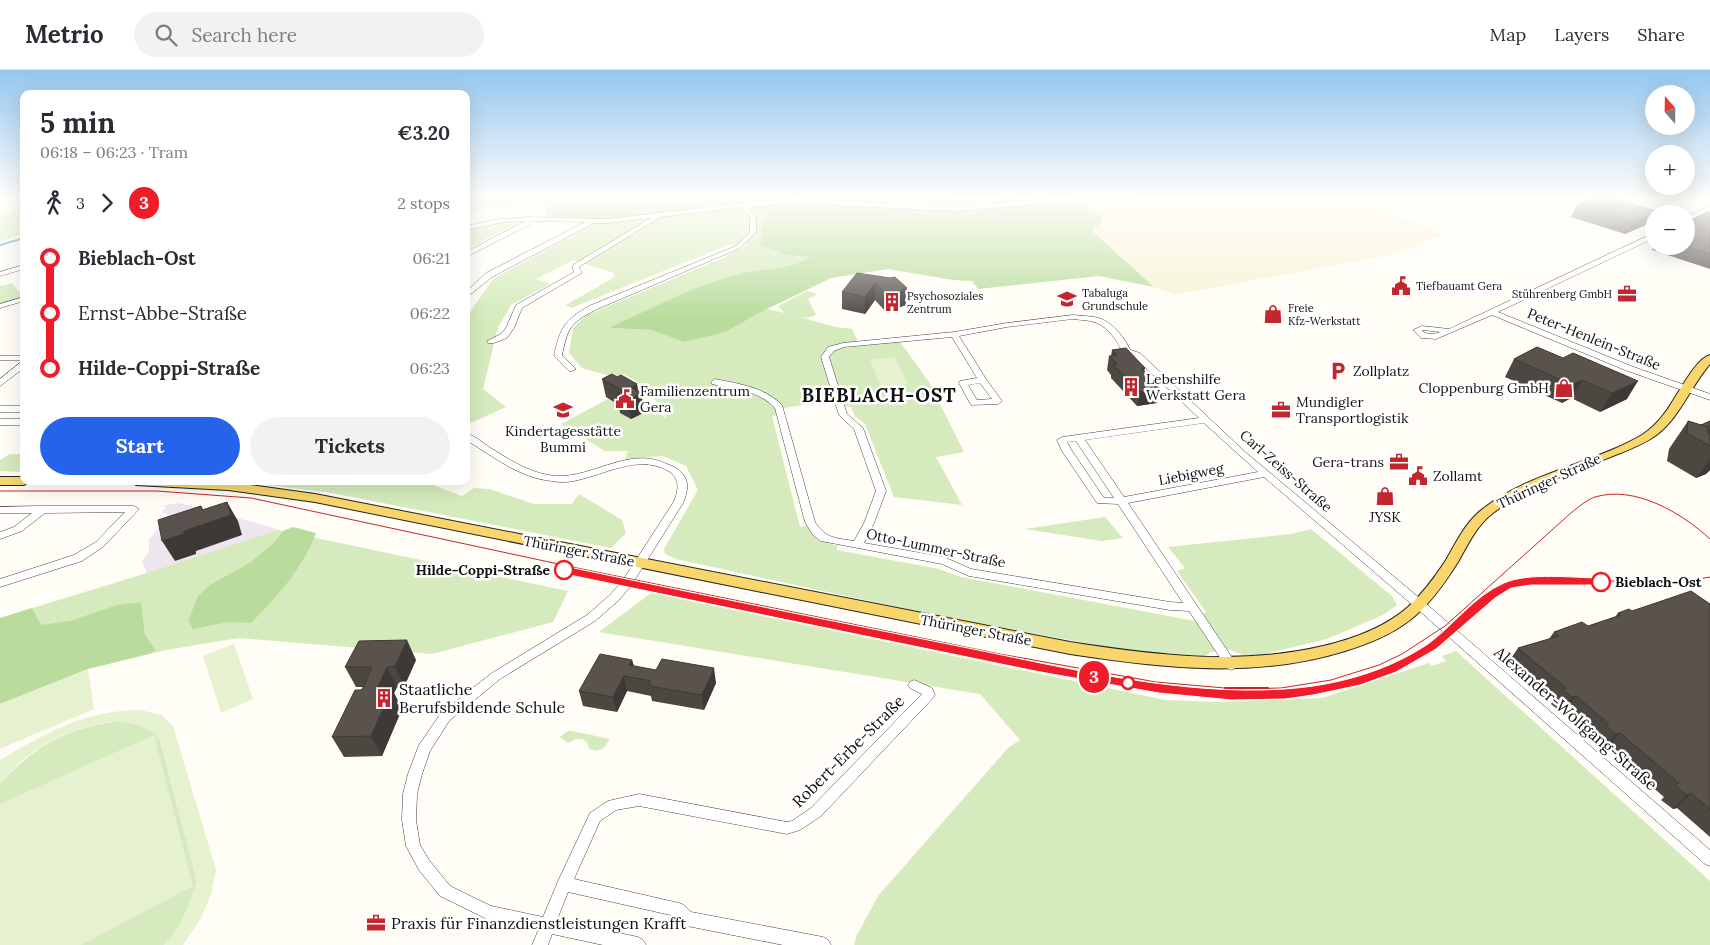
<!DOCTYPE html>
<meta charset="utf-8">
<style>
:root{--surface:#fff;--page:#f2f2f3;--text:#2b2b33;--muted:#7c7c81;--line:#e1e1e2;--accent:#2563eb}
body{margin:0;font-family:Lora,serif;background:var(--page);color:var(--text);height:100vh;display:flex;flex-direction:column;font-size:19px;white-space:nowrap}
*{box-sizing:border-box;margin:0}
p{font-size:16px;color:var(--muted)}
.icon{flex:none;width:28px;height:28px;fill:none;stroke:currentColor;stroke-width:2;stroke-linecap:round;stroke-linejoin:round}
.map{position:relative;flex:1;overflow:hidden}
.details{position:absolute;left:20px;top:20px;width:450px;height:395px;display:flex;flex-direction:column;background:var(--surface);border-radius:10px;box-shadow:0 5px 20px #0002}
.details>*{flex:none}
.badge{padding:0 10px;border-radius:16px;font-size:18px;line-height:32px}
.needle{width:32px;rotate:340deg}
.tools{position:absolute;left:1645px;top:15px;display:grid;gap:10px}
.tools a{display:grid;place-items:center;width:50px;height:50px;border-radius:50%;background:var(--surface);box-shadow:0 5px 20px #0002;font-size:25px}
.map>.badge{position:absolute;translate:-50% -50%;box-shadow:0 0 0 2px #fff}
.legs{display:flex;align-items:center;gap:8px;height:55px;padding:0 20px;font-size:16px}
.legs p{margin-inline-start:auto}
.summary{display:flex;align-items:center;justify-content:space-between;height:85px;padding:0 20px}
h1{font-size:28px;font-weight:700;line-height:38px}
.primary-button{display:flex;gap:10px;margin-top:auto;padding:10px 20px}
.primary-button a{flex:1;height:58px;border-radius:30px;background:var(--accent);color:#fff;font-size:20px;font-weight:700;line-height:58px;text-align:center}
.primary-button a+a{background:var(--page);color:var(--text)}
ul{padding:0 20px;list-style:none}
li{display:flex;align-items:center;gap:18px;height:55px;font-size:19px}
li i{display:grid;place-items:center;width:8px;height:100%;margin:0 6px;background:currentColor}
li i::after{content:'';width:12px;height:12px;margin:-6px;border:4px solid;border-radius:50%;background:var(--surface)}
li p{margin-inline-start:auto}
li:first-child i{background:linear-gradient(#0000 50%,currentColor 0)}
li:last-child i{background:linear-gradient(currentColor 50%,#0000 0)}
header{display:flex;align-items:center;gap:30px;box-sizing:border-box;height:70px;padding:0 25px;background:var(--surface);border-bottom:1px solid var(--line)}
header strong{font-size:24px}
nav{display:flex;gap:28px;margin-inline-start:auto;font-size:18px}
.search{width:350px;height:45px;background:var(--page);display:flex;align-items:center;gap:12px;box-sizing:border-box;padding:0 18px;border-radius:28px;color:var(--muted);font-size:19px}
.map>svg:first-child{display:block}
</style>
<header>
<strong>Metrio</strong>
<div class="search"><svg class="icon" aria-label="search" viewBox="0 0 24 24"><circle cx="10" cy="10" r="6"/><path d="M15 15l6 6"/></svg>Search here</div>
<nav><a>Map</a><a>Layers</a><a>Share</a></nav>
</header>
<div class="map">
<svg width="1710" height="875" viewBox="0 0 1710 875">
<rect width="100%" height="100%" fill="#fffdf5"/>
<g fill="#eee6ef">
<polygon points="1370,128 1442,128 1406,141"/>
<polygon points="179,433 271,457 278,460 277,465 154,512 147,503 142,492 149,481 149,470 168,445 162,442 166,437 160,436"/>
</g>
<polygon fill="#f6f3d4" points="1182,128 1359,128 1442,165 1390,185 1174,225 1154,217 1093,162 1089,136 1146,135"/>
<g fill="#d5ebbd">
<polygon points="474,128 543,128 545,134 487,139 466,144 466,129"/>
<polygon points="24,136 24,163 0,172 0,144 20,139 20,137"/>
<path d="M754,136L763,147L761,176L782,182V185L811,187L798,195L736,205L679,226L610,258L651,260L684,272L768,239L784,243L778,236L807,221L818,224L808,229L816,245L807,248L800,247L835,257L852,259L860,276L900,272L929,312L964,382L936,387L962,435L894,427L865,354L855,346L851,337L823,332L777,339L778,345L772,346L800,457L807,455C815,469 822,471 837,476V480L939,499L961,507L1195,551L1206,542L1177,501L1185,498L1168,477L1291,464L1311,459L1392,526L1397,535L1383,545L1327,569L1265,584L1243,585L1230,580L1211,582L1203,587L1141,583L938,546L676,489L665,484L664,479L698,420L686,396L663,386L625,389L628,381H605L561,354L623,321L659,341L665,348L666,345L664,336L650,327L653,320L623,304L614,307L582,298L569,283L573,258L587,245L725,187L748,174L728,175L571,238L566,235L615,207L614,203L573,190L536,209L550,214L511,235L498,257L483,319L506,337L466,355V248L493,209L594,154Z"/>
<polygon points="504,154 516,154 466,179 466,161"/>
<polygon points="12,213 24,228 0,236 0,216"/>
<polygon points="10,384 24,384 24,402 0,401 0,390"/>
<polygon points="236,411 422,411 462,426 474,418 489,419 534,434 572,434 579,424 622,450 626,463 611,478 332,423"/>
<polygon points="1105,447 1123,468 1102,471 1025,459"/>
<polygon points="278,460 568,521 553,552 432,584 239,568 166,580 88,599 0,634 0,548 147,503"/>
<polygon points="651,523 1165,630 1216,632 1322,628 1429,593 1432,596 1446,591 1442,586 1456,581 1710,811 1710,875 854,875 857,865 878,826 1008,678 1020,670 980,624 599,562"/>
<path d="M122,651C138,654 149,657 160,670L197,811C190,835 182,857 164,875H0V714C35,675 70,656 122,651Z"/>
<polygon points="568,661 572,661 610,669 604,678 596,681 589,679 588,674 583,669 576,669 568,673 560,667"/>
</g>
<g fill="#b9dc9c">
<polygon points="543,128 952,128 961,131 1017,128 1019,131 956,134 794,129 742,132 602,150 548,149"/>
<path d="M794,133L952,141L1052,133L1089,136L1102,148L1101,154L1093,158V162L1154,217L1099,206L978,219L972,211L953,210L888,199L831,208L757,244L725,262L684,272L651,260L609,258C649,240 693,216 736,205C761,198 788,201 810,187L782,185L781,182L760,176L763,147L754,136Z"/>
<path d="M293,457L316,463C303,498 277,527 251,553L228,552L193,559L188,551L198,526L210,515L251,492L275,472L283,461Z"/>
<polygon points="141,532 145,565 155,579 152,583 88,599 0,634 0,548 32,538 41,555 70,551 117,535"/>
</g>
<g fill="#e6f2cf">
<polygon points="895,287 908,314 881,317 870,290"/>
<polygon points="234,574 253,629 221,643 203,586"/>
<polygon points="88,599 94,639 0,679 0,634"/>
<path d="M140,640L161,645L173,656L216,800L211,824L201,848L183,875H164C182,857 190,835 197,811L160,670C125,630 51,665 18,694C12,700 6,707 0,714V690C49,662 82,641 140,640Z"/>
<polygon points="154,665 193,816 81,875 0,875 0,734"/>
</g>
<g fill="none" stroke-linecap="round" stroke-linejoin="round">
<polyline stroke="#3f96cf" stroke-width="2" points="0,175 24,168"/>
<g stroke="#444" stroke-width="1">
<g id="minor">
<path d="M1149,128H1164L1161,130L1131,134L1049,133L955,141L794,133L748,137L756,147V162L740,178L595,240C569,254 568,258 562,285L576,299L572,301H569L554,286C560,258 564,251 589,236L736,176L750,162V147L741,137L660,147L579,197L582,203L580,204L522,238L514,258L507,268L494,273H488L487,271L501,264L506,258L516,235L574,202L572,196L573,195L651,148L608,153H594L492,207L466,228V222L486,203L585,152L531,151L529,155L466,187V182L525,151L500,153L466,160V156L500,149L529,147L608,149L743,133L794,129L955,137L1049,129L1131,130Z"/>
<polygon points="1710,136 1710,140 1686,152 1686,147"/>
<path d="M1654,163V168L1498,242L1631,296L1710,324V330L1625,300L1492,245L1436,269L1421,268L1413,260L1422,256L1449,259ZM1422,261L1423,260L1440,262C1434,265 1428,265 1422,261Z"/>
<polygon points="24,195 24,199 0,206 0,202"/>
<polygon points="24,227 24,231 0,238 0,234"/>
<path d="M1073,245C1082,246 1094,246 1102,249C1113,254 1126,269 1130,280L1140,283L1244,381L1423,531L1710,780V796L1705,794L1415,537L1264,407L1128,433L1235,592L1237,595L1235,598L1231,600L1227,598L1189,541L1170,540L969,506L942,494L821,471L813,465L805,452L775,338C758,320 734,319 712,314L711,312L715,309C739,314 764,317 782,335L815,452C826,469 836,468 854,471L864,453L876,421L854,359L839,345L821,287L828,277L843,273L954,262L1007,253ZM1073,249C1080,250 1090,250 1097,253C1109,258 1118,272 1123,283L1134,287L1199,348L1062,367L1057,370L1062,381L1097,433L1118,434L1183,533L1170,532L971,499L944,487L864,473L874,453L886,421L863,358L847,344L829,287L834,281L844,277L952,267L977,308L960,311L959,313L971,335L998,334L1002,331L986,309L959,266L1007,257ZM980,313L992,329L977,330L968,315ZM1204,353L1258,402L1124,427L1085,370ZM1076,371L1114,428H1104L1072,381L1067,372Z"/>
<rect x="0" y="286" width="24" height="4"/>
<polygon points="21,292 24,292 24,298 0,316 0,309"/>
<rect x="0" y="336" width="24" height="6"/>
<rect x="0" y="349" width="24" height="6"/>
<path d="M466,363C475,366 482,372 489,377C507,388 526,401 548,405C588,413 627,374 667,394C673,396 679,399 683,404C690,414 687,423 683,433L631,516L618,531L595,551L500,609L449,651L430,681L422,704L417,724L416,750L420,775L429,790L450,816L491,836L543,847L559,809L590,743L608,731L639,724L787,752L792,751L811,738L922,624L910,618L908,615L910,612L914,610L932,618L935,625L933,628L821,746L800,760L787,764L639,736L616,740L600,751L574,809L679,833L684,835L691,842L823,867L828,870L831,875H783L687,856L682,854L675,846L568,822L557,850L638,867L643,870L646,875H603L552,864L548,875H532L538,861L489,850L440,826L419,800L406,776L402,750L403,724L408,704L419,675L441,643L492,603L587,545L610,525L623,510L673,433C678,423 681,410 670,402C642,384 610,402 582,409C572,412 562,413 552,411C519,408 493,386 466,370Z"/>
<polygon points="41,436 134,436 139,439 104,476 82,491 0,517 0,509 74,485 96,472 125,442 45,443 22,461 0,469 0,462 14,457 32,443 0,443 0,437"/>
</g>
</g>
<g stroke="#222" stroke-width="2">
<g id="major">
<path d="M1710,285V294C1690,317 1680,348 1655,366C1639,377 1620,383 1603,390C1566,405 1526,418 1493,443C1477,455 1468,474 1458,492C1446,511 1433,530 1416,545C1396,563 1371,573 1345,581C1255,609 1162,598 1070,584L315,432L228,420L136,415L130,411L228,412L315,424L1070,572C1154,585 1238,596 1323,576C1353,569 1384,558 1408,537C1423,523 1435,507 1446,490C1457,471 1466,451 1484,438C1531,402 1592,394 1642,365C1651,359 1658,352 1664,344C1675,331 1694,289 1710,285Z"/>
<polygon points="0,407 24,407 24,411 30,411 24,415 0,415"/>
</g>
</g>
<use href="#minor" fill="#fff" fill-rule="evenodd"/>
<use href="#major" fill="#f9d66b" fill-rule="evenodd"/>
<g stroke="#c4262e" stroke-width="1">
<path d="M0,421H157L251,428L577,498L1000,584L1156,612L1236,619L1281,618L1331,610L1379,595L1402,584L1445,556L1572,442C1579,437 1586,430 1595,427C1635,415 1682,443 1710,469"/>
<polyline points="1400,595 1432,576 1497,520 1509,515 1531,511 1688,511 1710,507"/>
</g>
<polyline stroke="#c4262e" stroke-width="2" points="1225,618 1268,618"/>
</g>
<g fill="#4d4742">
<polygon points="1577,135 1654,144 1654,146 1650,153 1625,164 1571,147"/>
<polygon points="1710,143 1710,199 1652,180 1654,176 1686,176 1686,153 1687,152"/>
<polygon points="890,208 906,235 886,242 875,230 865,244 842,239 842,222"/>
<polygon points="1537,277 1627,329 1600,342 1571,328 1562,333 1505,307 1514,289"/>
<polygon points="1112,280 1145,298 1144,302 1157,333 1137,336 1111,308 1111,305 1107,300 1109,286 1111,286"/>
<polygon points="602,309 639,322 645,342 631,349 620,343 619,335 606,327"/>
<polygon points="1688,351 1701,355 1710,351 1710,400 1706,404 1696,408 1667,391 1669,379"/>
<polygon points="1710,534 1710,767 1677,738 1673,739 1661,730 1664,727 1607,678 1603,679 1593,670 1595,668 1564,641 1561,642 1551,634 1553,631 1508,593 1518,578 1549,569 1554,562 1588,556 1615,547 1618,543"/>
<polygon points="416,590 404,617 397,617 394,623 402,639 382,686 344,687 332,667 363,617 356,617 345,597"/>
<polygon points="632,590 634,596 716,613 704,640 652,631 651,626 627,621 617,642 583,636 579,621"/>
</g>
<g fill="#3f3936">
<polygon points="1657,141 1655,144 1654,144 1654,146 1650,153 1625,164 1631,153"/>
<polygon points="875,213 875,230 865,244 865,227"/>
<polygon points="907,218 906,235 886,242 887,225"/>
<polygon points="1582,310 1571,328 1562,333 1572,315"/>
<polygon points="1638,311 1627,329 1600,342 1612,323"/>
<polygon points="637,314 639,324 641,323 645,342 631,349 628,331 631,317"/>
<polygon points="1160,319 1157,333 1137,336 1141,322"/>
<polygon points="1710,389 1710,400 1706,404 1696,408"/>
<polygon points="227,432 238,451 242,465 196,481 196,484 175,491 162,471 184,461 202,440 201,436 211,452"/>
<polygon points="407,570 416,590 404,617 395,596"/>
<polygon points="632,590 636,605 629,595"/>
<polygon points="387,597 397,617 394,623 402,639 382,686 371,666 377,619"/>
<polygon points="714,598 716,613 704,640 702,625"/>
<polygon points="624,606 627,621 617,642 613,627"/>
<polygon points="1576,626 1564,641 1561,642 1572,627"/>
<polygon points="1620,663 1607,678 1603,679 1616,664"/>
<polygon points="1691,723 1677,738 1673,739 1687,725"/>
</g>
<g fill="#5a524d" stroke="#3f3936">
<polygon points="1594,128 1614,128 1657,141 1631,153 1577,135"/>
<polygon points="1707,142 1710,143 1710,184 1685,176 1686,176 1686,155 1690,153 1687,152"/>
<polygon points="857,203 890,208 895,207 907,218 887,225 875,213 865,227 842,222"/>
<polygon points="1537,277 1563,288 1573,283 1638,311 1612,323 1582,310 1572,315 1514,289"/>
<polygon points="1126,278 1145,298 1142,299 1160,319 1141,322 1113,295 1117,294 1109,286 1117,285 1112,280"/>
<polygon points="612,304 617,307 621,305 637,314 631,317 641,323 628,331 617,324 623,321 602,309"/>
<polygon points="1688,351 1708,357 1708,364 1710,365 1710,376 1687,363"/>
<polygon points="1710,351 1710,361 1708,360 1708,357 1701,355"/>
<polygon points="227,432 231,445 184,461 184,464 162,471 158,450 201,436 202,440"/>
<polygon points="1691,521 1710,534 1710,739 1691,723 1687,725 1675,715 1679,713 1620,663 1616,664 1605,655 1609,654 1576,626 1572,627 1562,619 1566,618 1518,578 1559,566 1554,562 1582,552 1588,556 1621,545 1618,543 1629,539 1632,541"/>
<polygon points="407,570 395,596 387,597 377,619 392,619 371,666 332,667 355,620 362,620 372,597 345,597 359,571"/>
<polygon points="600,584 632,590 629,595 656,600 662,589 714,598 702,625 649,616 651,611 624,606 613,627 579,621"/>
</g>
<linearGradient id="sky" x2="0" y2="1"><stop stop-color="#95c6ee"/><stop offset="0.51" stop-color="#fffefa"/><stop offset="1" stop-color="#fffefa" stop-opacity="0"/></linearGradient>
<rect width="1710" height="250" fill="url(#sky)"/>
<path fill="#ef1c29" stroke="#fff" d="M564,496C698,524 833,551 968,578C1067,598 1183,626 1284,619C1334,616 1386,602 1428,574C1454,555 1474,526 1504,513C1529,502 1573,508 1601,508L1606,512L1601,515H1531L1511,518L1495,528L1436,579L1396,602L1360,615L1313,625L1285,629L1232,630L1159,623L1035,601L560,503L558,500Z"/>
<defs>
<g id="civic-bare" transform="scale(1.5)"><path d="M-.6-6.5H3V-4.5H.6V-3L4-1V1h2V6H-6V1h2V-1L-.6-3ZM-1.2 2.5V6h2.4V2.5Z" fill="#c4262e" stroke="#fff" stroke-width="2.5" paint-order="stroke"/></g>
<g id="office-bare" transform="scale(1.5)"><path d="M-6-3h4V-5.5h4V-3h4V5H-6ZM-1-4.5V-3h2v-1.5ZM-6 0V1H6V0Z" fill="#c4262e" stroke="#fff" stroke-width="2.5" paint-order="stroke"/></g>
<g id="school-bare" transform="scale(1.5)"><path d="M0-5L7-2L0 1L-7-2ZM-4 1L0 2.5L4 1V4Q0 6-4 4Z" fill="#c4262e" stroke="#fff" stroke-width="2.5" paint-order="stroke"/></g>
<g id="building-bare" transform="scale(1.5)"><path d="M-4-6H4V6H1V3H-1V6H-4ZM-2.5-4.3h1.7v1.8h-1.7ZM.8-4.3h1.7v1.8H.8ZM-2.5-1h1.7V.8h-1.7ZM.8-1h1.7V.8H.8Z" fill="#c4262e" stroke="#fff" stroke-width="2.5" paint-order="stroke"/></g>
<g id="shop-bare" transform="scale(1.5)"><path d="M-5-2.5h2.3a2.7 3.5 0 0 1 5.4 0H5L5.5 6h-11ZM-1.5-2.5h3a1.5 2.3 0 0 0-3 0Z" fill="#c4262e" stroke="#fff" stroke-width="2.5" paint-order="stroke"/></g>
<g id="parking-bare" transform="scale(1.5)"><path d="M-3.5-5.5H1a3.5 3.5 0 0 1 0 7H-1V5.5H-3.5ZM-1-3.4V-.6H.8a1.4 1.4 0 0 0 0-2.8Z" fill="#c4262e" stroke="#fff" stroke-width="2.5" paint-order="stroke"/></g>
</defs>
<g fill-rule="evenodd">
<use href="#civic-bare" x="1401" y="216"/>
<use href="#office-bare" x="1627" y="224"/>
<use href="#school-bare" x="1067" y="229"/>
<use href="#building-bare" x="892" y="232"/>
<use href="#shop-bare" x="1273" y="244"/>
<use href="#parking-bare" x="1338" y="301"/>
<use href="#building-bare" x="1131" y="317"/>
<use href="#shop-bare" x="1564" y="318"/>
<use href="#civic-bare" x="625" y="329"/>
<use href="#school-bare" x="563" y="340"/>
<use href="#office-bare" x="1281" y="340"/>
<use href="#office-bare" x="1399" y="392"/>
<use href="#civic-bare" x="1418" y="406"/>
<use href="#shop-bare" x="1385" y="426"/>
<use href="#building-bare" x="384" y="628"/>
<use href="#office-bare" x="376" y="853"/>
</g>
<g fill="#fff" stroke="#ef1c29" stroke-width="2.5">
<circle cx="564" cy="500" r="9"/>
<circle cx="1601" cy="512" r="9"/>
<circle cx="1128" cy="613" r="6"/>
</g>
<g text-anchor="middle" stroke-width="5" stroke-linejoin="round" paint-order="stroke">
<g font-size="11" fill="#111" stroke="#fff" text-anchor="start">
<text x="1416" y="220">Tiefbauamt Gera</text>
<text x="1082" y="227">Tabaluga<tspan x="1082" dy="13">Grundschule</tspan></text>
<text x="1612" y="228" text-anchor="end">Stührenberg GmbH</text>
<text x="907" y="230">Psychosoziales<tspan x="907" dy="13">Zentrum</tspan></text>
<text x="1288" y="242">Freie<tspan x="1288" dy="13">Kfz-Werkstatt</tspan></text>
</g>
<g font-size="14" fill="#111" stroke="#fff">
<text transform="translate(1594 269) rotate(22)" y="5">Peter-Henlein-Straße</text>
<text transform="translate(1286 401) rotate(41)" y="5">Carl-Zeiss-Straße</text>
<text transform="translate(1191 404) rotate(-11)" y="5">Liebigweg</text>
<text transform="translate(1549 411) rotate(-25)" y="5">Thüringer Straße</text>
<text transform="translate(936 478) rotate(12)" y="5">Otto-Lummer-Straße</text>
<text transform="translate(579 481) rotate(11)" y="5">Thüringer Straße</text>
<text transform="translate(976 560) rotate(11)" y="5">Thüringer Straße</text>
</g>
<g font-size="14" fill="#111" stroke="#fff" text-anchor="start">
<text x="1353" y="306">Zollplatz</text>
<text x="1146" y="314">Lebenshilfe<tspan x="1146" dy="16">Werkstatt Gera</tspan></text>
<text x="1549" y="323" text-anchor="end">Cloppenburg GmbH</text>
<text x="640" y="326">Familienzentrum<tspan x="640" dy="16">Gera</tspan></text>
<text x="1296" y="337">Mundigler<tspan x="1296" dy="16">Transportlogistik</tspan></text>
<text x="563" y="366" text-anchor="middle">Kindertagesstätte<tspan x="563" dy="16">Bummi</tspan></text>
<text x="1384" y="397" text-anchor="end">Gera-trans</text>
<text x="1433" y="411">Zollamt</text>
<text x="1385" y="452" text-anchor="middle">JYSK</text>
</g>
<g font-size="14" font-weight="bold" fill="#111" stroke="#fff" text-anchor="end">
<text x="550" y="505">Hilde-Coppi-Straße</text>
<text x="1615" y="517" text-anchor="start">Bieblach-Ost</text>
</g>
<g font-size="16" fill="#111" stroke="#fff" text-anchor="start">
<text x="399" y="625">Staatliche<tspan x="399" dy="18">Berufsbildende Schule</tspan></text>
<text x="391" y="859">Praxis für Finanzdienstleistungen Krafft</text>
</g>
<g font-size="16" fill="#111" stroke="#fff">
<text transform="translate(1576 648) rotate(41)" y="6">Alexander-Wolfgang-Straße</text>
<text transform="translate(848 681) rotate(-45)" y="6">Robert-Erbe-Straße</text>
</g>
<g font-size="19" font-weight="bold" letter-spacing="1" fill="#111" stroke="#fff">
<text x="879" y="332">BIEBLACH-OST</text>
</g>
</g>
</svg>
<div class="tools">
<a><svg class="needle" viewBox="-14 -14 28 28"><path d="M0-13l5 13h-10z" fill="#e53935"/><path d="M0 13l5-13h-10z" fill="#7c7c81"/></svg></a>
<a>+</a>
<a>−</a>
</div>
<b class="badge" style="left:1094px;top:607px;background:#ef1c29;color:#fff">3</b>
<section class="details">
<div class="summary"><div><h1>5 min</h1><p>06:18 – 06:23 · Tram</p></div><b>€3.20</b></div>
<div class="legs"><svg class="icon" aria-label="walk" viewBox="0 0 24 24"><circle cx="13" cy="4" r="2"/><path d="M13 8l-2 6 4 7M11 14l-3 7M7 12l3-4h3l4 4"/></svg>3<svg class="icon" aria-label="forward" viewBox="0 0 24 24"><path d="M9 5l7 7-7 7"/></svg><b class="badge" style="background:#ef1c29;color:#fff">3</b><p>2 stops</p></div>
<ul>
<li><i style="color:#ef1c29"></i><b>Bieblach-Ost</b><p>06:21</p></li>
<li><i style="color:#ef1c29"></i><span>Ernst-Abbe-Straße</span><p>06:22</p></li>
<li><i style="color:#ef1c29"></i><b>Hilde-Coppi-Straße</b><p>06:23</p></li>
</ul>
<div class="primary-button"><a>Start</a><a>Tickets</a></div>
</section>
</div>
